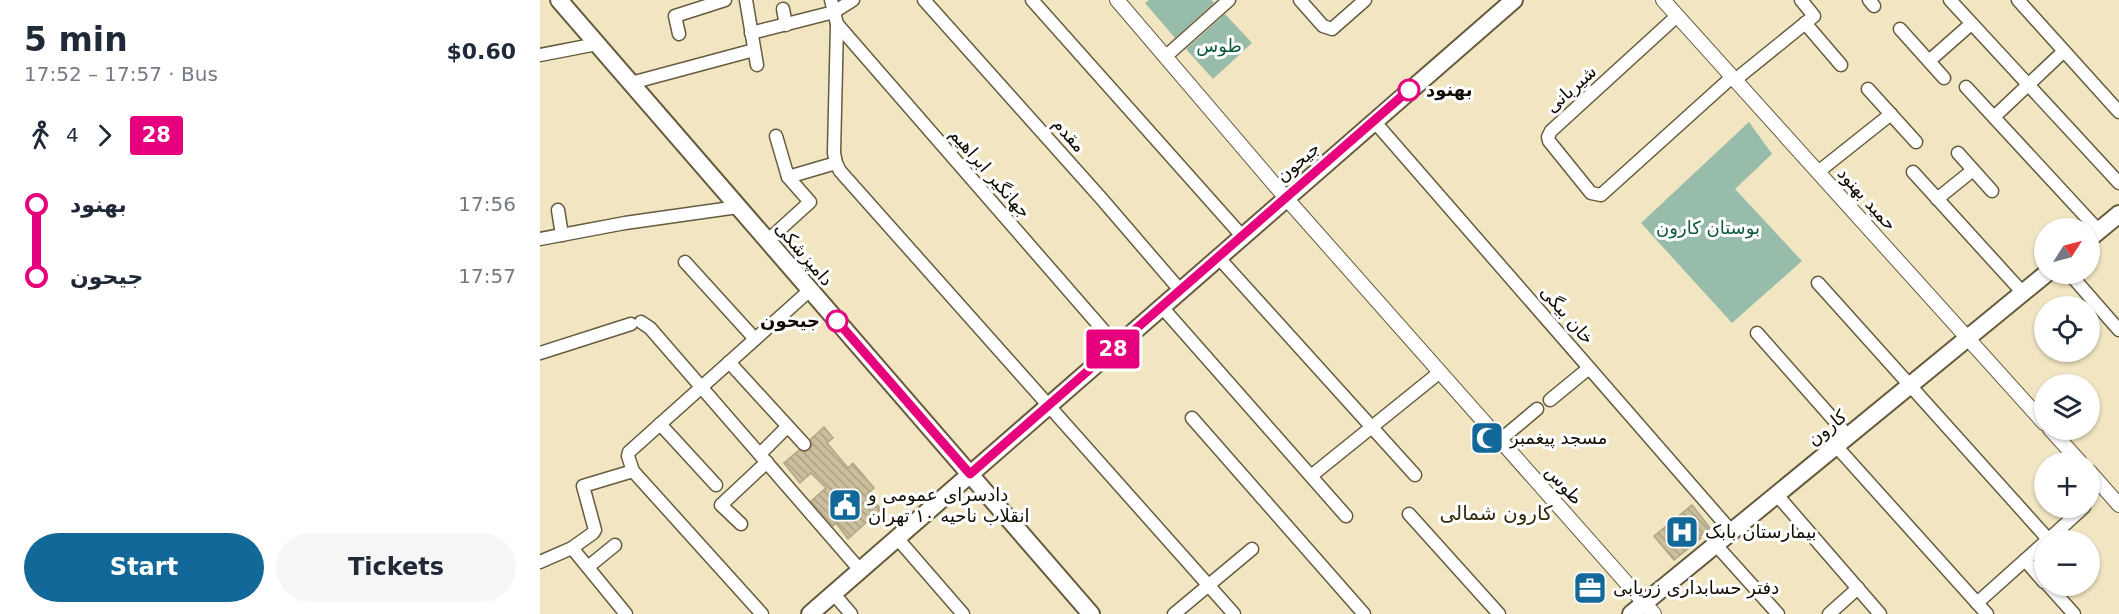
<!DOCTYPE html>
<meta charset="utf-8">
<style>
:root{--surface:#fff;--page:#f6f6f7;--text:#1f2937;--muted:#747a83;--accent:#116899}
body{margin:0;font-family:"DejaVu Sans","Noto Sans Arabic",sans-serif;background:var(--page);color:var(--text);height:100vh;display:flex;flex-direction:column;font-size:22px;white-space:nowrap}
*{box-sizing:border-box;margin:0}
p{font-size:20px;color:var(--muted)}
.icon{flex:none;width:33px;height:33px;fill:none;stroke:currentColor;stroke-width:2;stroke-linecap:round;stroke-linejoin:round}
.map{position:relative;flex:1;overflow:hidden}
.details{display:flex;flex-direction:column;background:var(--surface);width:540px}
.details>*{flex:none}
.badge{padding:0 12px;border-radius:4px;font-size:21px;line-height:39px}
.needle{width:39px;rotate:54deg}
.controls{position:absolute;left:1494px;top:218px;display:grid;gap:12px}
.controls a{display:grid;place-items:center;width:66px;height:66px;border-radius:50%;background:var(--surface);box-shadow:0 2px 4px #0004;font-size:30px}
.map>.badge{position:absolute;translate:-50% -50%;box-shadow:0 0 0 3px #fff}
.legs{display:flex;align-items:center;gap:9px;height:66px;padding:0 24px;font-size:20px}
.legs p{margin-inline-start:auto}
.headline{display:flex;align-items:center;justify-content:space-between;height:102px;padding:0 24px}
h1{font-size:33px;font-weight:800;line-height:45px}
.cta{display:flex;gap:12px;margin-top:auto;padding:12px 24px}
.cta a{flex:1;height:69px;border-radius:36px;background:var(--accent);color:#fff;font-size:24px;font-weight:800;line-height:69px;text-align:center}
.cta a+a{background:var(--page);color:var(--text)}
ul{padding:0 24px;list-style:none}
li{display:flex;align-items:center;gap:21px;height:72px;font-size:22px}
li i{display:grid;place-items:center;width:9px;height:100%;margin:0 8px;background:currentColor}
li i::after{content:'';width:15px;height:15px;margin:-8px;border:4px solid;border-radius:50%;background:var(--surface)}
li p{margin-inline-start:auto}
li:first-child i{background:linear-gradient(#0000 50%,currentColor 0)}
li:last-child i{background:linear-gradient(currentColor 50%,#0000 0)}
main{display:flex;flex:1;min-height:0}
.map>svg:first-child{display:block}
</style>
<main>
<section class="details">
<div class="headline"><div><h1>5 min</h1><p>17:52 – 17:57 · Bus</p></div><b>$0.60</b></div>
<div class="legs"><svg class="icon" aria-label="walk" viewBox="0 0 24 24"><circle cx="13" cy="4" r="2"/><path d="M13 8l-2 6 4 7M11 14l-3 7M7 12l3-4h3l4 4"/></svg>4<svg class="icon" aria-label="forward" viewBox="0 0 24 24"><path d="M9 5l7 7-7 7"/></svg><b class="badge" style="background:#e6007e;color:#fff">28</b></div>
<ul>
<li><i style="color:#e6007e"></i><b>بهنود</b><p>17:56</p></li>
<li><i style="color:#e6007e"></i><b>جیحون</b><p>17:57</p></li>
</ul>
<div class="cta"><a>Start</a><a>Tickets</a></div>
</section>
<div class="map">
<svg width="1579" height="614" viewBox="0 0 1579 614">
<defs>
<pattern id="building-back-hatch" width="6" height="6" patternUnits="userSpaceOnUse" patternTransform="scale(1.5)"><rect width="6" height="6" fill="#cabe9c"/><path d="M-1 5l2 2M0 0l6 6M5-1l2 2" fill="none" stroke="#aca285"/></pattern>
</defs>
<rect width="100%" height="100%" fill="#f1e5c2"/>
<g fill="#98bcaa">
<polygon points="609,0 672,0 674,3 635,38 605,3"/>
<polygon points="685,14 712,43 673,79 646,49"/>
<polygon points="1209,122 1232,154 1195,189 1262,261 1192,323 1101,223"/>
</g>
<g fill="url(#building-back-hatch)" stroke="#b1a685" stroke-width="1.5">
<polygon points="284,427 293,438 287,443 308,468 313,463 334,488 327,494 341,509 308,539 296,523 293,526 271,501 286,488 271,473 260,483 244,463 259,450 265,452 269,450 272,446 271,439"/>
<polygon points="1152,505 1170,528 1160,536 1161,538 1134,560 1114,536"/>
</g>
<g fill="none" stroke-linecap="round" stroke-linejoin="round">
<g stroke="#665b3d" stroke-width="15">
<g id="minor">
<polyline points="206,0 217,65"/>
<polyline points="291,0 297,24 294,153 296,163 300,171 694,614"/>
<polyline points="384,0 560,197 640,290"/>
<polyline points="492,0 702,236"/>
<polyline points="760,0 783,26 792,29 825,0"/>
<polyline points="1329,0 1334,6"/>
<polyline points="1410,0 1579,183"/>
<polyline points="1478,0 1579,112"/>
<polyline points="243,9 246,25"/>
<polyline points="1137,16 1011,131 1008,137 1009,141 1051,193 1061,195 1192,77"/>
<polyline points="1265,23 1301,65"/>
<polyline points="297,24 577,346"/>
<polyline points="1360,29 1404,78"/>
<polyline points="211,33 294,12 313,0"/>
<polyline points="139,34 135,16 185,0"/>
<polyline points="0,55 57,44"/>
<polyline points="625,57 689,0"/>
<polyline points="1389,61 1431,24"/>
<polyline points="1195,80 1274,16 1261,0"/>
<polyline points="91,83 214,50"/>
<polyline points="1426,87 1559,231"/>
<polyline points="1328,89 1376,142"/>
<polyline points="1454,117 1524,51"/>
<polyline points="834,121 1192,532"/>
<polyline points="236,136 248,177"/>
<polyline points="1418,153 1452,191"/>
<polyline points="1278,172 1351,114"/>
<polyline points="1373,172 1483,293"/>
<polyline points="1397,199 1433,170"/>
<polyline points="18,210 22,235"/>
<polyline points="0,239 85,223 198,207"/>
<polyline points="227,241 270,202 248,177 296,163"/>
<polyline points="678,257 875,475"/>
<polyline points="145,262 215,339"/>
<polyline points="1529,273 1579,330"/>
<polyline points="1278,283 1508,539"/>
<polyline points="621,306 806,516"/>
<polyline points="101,322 110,328 320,570"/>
<polyline points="1217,333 1308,436"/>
<polyline points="0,353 91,324"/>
<polyline points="189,362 264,444"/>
<polyline points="1010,400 1049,368"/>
<polyline points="652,418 824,614"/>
<polyline points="120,424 176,485"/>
<polyline points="960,440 997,409"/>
<polyline points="1296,446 1447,614"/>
<polyline points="220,454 247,427"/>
<polyline points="771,476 900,372"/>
<polyline points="1237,495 1340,614"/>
<polyline points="869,514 959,614"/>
<polyline points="201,524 181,505 227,462"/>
<polyline points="357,538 423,614"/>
<polyline points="1508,540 1544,507"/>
<polyline points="1176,545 1238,614"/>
<polyline points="32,548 86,614"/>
<polyline points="1485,560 1504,582"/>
<polyline points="0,562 32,548 53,533 55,530 43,486 93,471"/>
<polyline points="48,567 75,545"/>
<polyline points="1508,585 1534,614"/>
<polyline points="293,593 311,614"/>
<polyline points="1437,603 1504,543"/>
<polyline points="222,614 93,471 88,456 89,452 270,290"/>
<polyline points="634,614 712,549"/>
<polyline points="1289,614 1318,588"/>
</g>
</g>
<g stroke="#665b3d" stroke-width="16">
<g id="tertiary">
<polyline points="577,0 746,198 1114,614"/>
<polyline points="1123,0 1504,423"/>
<polyline points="1510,429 1540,462"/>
<polyline points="1550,472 1579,505"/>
</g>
</g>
<g stroke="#665b3d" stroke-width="20">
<g id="secondary">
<polyline points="19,0 551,614"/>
<polyline points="1550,238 1579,214"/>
<polyline points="270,614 974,0"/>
<polyline points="1091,614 1507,273"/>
</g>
</g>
<use href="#minor" stroke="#fff" stroke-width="12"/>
<use href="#tertiary" stroke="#fff" stroke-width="14"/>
<use href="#secondary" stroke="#fff" stroke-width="16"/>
</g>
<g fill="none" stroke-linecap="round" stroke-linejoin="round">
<g stroke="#fff" stroke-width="14">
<polyline id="line-1" points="297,321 430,474 869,90"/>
</g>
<use href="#line-1" stroke="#e6007e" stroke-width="9"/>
</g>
<defs>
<g id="mosque-square" transform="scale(1.725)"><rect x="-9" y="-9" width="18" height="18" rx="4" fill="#116899" stroke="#fff"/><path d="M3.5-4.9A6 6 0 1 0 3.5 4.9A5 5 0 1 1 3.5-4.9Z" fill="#fff"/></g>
<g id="civic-square" transform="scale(1.725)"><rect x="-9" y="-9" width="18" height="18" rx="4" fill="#116899" stroke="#fff"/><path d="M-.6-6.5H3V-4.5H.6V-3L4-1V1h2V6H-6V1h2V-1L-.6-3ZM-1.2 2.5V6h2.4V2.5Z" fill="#fff"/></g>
<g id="hospital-square" transform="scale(1.725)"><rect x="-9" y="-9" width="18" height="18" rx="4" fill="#116899" stroke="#fff"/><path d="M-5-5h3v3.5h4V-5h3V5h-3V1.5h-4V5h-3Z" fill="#fff"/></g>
<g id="office-square" transform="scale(1.725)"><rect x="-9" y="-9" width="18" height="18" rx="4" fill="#116899" stroke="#fff"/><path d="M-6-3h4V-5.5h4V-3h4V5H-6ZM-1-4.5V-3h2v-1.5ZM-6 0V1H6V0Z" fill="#fff"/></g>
</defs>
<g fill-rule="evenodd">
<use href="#mosque-square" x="947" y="438"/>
<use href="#civic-square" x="305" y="505"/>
<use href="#hospital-square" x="1142" y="532"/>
<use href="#office-square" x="1050" y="588"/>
</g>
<g fill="#fff" stroke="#e6007e" stroke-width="3">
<circle cx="869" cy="90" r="10"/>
<circle cx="297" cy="321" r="10"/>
</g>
<g text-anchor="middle" stroke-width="6" stroke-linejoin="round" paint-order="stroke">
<g font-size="18" fill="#0f593f" stroke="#fff">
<text x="679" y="52">طوس</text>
<text x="1168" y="234">بوستان کارون</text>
</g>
<g font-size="18" fill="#110d03" stroke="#fff">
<text transform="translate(1031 89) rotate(-42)" y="6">شیربانی</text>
<text transform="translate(529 135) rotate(48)" y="6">مقدم</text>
<text transform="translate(758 162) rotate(-41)" y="6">جیحون</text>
<text transform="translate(450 173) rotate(49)" y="6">جهانگیر ابراهیم</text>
<text transform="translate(1327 199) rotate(48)" y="6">حمید بهنود</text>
<text transform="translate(264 254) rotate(49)" y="6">دامپزشکی</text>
<text transform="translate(1027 315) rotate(49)" y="6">خان بیگی</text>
<text transform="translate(1287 428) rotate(-39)" y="6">کارون</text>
<text transform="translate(1024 485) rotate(48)" y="6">طوس</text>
</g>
<g font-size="18" font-weight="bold" fill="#110d03" stroke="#fff" text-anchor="start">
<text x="886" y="96">بهنود</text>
<text x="280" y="327" text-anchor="end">جیحون</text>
</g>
<g font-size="18" fill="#110d03" stroke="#fff" text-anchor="start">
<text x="970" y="444">مسجد پیغمبر</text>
<text x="328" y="501">دادسرای عمومی و<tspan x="328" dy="21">انقلاب ناحیه ۱۰ تهران</tspan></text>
<text x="1165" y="538">بیمارستان بابک</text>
<text x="1073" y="594">دفتر حسابداری زریابی</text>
</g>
<g font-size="20" fill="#33290b" stroke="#fff">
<text x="956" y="520">کارون شمالی</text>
</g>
</g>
</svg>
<div class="controls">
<a><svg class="needle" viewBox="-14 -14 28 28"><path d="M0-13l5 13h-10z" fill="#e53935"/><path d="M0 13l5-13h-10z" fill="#747a83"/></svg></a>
<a><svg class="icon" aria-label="locate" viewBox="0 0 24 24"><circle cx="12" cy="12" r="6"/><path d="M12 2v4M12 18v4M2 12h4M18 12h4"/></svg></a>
<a><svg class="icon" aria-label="layers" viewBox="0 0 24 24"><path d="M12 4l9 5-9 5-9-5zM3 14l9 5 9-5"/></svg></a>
<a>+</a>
<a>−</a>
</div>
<b class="badge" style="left:573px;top:349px;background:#e6007e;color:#fff">28</b>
</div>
</main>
